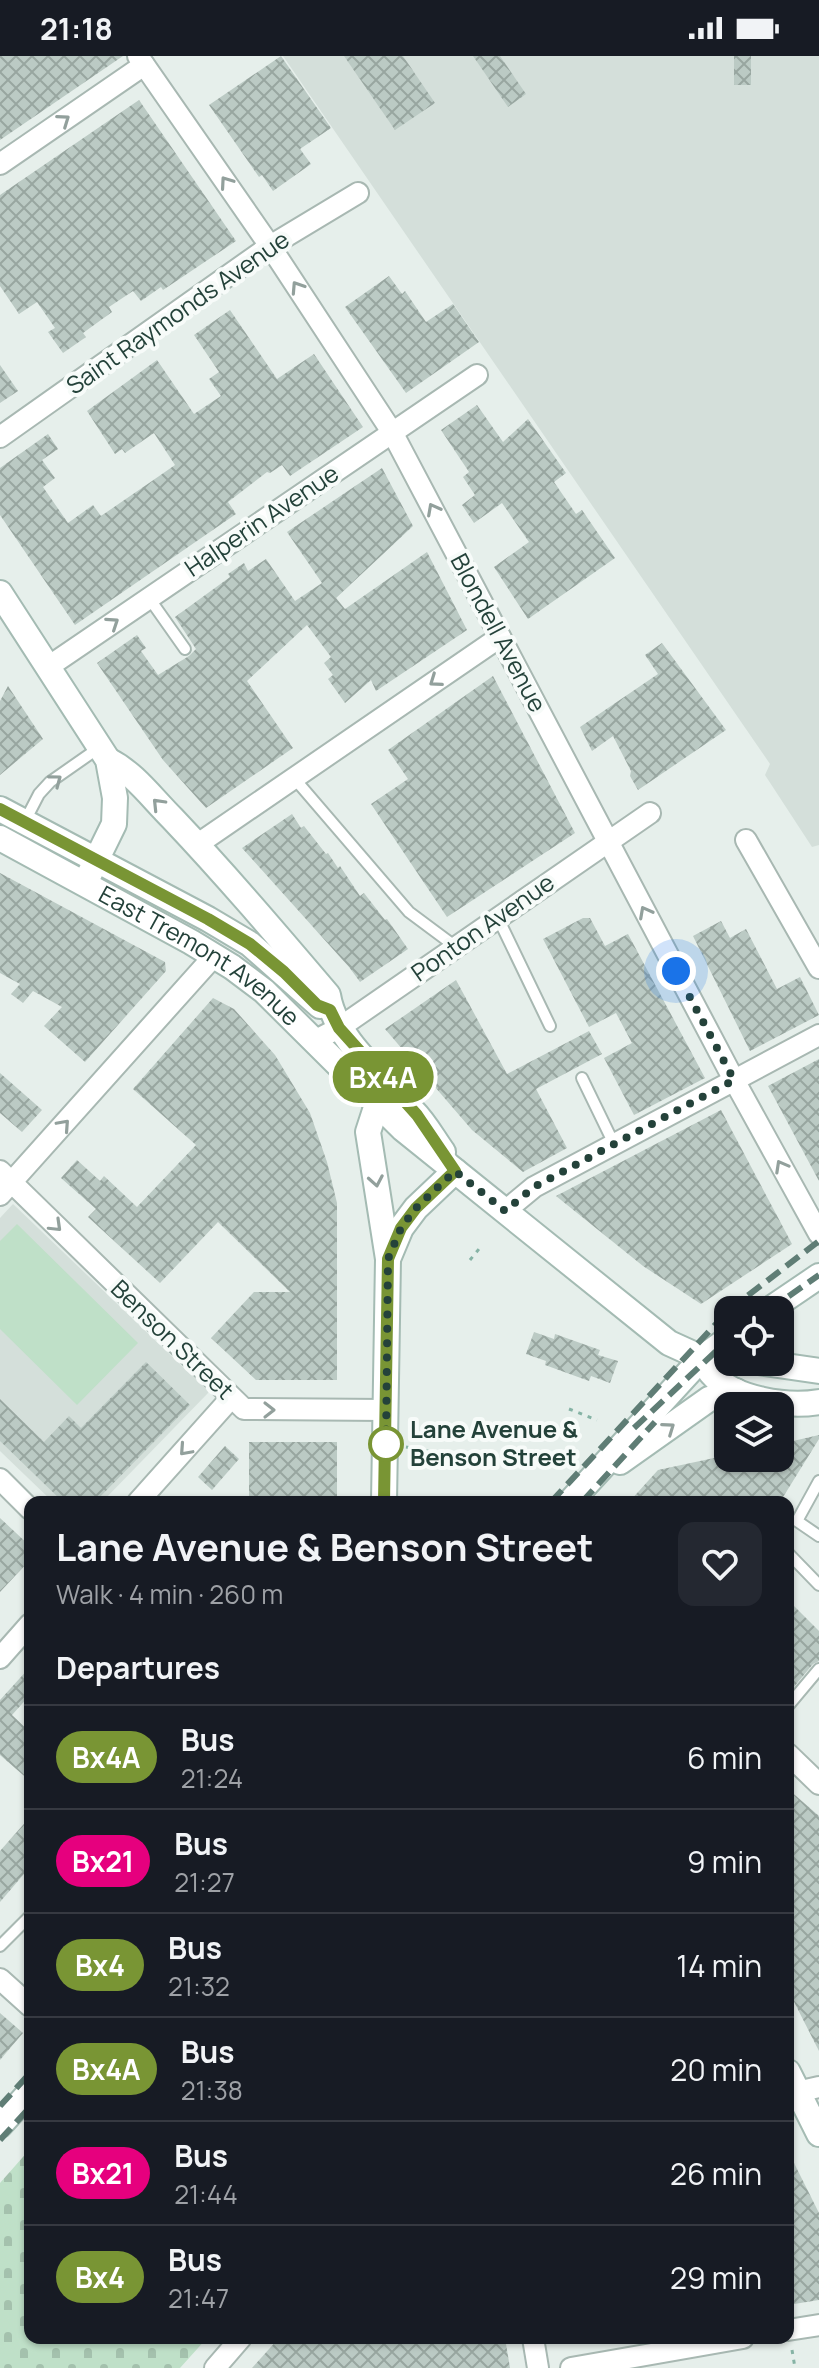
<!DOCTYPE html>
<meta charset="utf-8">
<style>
:root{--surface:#171b24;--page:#242831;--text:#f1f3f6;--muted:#9ea1a6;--line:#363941}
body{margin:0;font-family:Manrope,sans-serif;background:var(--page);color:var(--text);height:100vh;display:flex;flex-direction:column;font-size:30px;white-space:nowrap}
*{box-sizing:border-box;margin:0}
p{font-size:26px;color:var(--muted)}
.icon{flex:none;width:44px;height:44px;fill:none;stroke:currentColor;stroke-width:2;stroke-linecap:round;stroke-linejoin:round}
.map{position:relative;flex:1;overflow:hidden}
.sheet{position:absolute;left:24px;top:1440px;width:770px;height:848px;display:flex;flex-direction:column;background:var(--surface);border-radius:16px;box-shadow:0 2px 6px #0004}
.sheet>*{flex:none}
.badge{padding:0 16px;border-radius:26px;font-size:28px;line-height:52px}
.fabs{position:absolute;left:714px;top:1240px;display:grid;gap:16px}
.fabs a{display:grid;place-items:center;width:80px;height:80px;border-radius:16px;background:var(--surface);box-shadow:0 2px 6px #0004;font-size:40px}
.you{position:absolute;width:40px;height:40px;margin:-20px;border:6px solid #fff;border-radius:50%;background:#1a73e8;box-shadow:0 0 0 12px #1a73e833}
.map>.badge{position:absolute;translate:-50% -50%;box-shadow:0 0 0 4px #fff}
h2{padding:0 32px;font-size:30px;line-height:72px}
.round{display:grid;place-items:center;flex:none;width:84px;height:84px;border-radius:16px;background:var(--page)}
.overview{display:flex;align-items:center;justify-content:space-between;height:136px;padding:0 32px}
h1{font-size:38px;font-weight:700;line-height:60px}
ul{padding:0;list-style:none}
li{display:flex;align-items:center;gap:24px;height:104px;padding:0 32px;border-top:2px solid var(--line)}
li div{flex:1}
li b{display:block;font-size:30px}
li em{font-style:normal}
li .badge{min-width:88px;font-weight:700;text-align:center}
.status{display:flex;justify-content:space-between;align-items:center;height:56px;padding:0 40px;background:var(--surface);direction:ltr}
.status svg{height:22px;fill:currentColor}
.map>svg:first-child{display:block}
</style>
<div class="status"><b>21:18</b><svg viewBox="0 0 49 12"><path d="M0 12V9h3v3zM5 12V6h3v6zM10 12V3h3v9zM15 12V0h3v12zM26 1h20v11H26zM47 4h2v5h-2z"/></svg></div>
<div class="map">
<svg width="819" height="2312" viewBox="0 0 819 2312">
<defs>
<pattern id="cemetery-stones" width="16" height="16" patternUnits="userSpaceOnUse" patternTransform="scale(2)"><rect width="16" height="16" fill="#bfe0c8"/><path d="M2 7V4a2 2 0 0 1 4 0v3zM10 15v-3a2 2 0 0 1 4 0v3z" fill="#a4c1ad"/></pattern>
<pattern id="building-cross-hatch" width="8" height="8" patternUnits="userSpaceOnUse" patternTransform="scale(2)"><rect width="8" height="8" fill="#bbcac4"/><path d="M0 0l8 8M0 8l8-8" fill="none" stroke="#98a6a0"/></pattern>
</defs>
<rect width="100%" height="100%" fill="#e6efeb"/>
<g fill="#d4dfda">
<polygon points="283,0 819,0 819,789 812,791 765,719 770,708"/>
<polygon points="13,1148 209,1336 102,1446 53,1446 0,1395 0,1162"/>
</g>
<polygon fill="url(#cemetery-stones)" points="30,2093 30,2282 207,2282 180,2312 0,2312 0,2127"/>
<polygon fill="#bfe0c8" points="17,1168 138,1287 77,1349 0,1273 0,1185"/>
<g fill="url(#building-cross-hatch)">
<polygon points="0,0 123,0 0,84"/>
<polygon points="281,0 331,72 300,93 311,108 273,135 262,119 259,121 209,49"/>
<polygon points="344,0 403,0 435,47 395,74"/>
<polygon points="473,0 500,0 526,38 508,51"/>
<rect x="734" y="0" width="17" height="29"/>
<polygon points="139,44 236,185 163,234 161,231 141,245 133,235 109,251 112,256 83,277 86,281 63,297 48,276 55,272 37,246 19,258 0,230 0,139"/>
<polygon points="389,220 402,238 405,235 426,266 453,248 479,286 406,337 345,251"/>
<polygon points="230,254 277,323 314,298 363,371 290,420 282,409 270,417 267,416 228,446 236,458 75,569 0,459 0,412 48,378 58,393 42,404 55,422 43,431 68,467 93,449 101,460 152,425 175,409 154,377 125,397 122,393 115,398 87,355 157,304 194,358 221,340 209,323 219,316 194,279"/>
<polygon points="0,309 18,335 0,347"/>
<polygon points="477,349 503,386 528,363 566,417 554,426 576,458 582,454 615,502 528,563 494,511 529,486 502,447 474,467 462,449 475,439 463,421 469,416 441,374"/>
<polygon points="382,412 413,470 336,542 345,553 427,496 467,574 376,635 371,624 345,647 328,623 333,619 324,607 331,601 307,569 247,625 293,692 206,752 163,704 97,607 137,579 146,592 141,595 158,619 189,600 196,593 175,561 230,521 228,518 244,507 248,515 266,503 295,545 322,527 287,476"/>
<polygon points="662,587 726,674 638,734 630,720 631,715 613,680 592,695 580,671 658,618 645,599"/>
<polygon points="493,620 575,777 447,861 371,748 408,723 388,694"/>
<polygon points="8,630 43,683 0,719 0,645"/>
<polygon points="292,758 301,772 304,770 326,798 328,797 338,812 340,810 360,840 364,837 385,864 387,863 408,893 360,926 349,911 242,792"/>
<polygon points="0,817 165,906 166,915 85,1006 44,970 62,951 33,935 23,947 11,938 20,928 0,917"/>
<polygon points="583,862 590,862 605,890 628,878 705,1022 634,1059 604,1002 632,987 616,957 589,971 543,883"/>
<polygon points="721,865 730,882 746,873 777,933 800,921 819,959 750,995 693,880"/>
<polygon points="456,924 507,1018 589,975 602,998 536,1033 567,1092 523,1116 472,1074 385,973"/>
<polygon points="213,942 234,953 275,999 310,1057 327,1106 337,1147 337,1324 256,1324 211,1282 254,1236 290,1236 218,1166 160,1227 88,1161 96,1153 61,1122 77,1104 100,1125 104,1120 137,1151 196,1089 133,1033"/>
<polygon points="819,1003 819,1125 768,1030"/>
<polygon points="0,1017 42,1054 22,1076 0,1057"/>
<polygon points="721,1054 792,1188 701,1248 643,1210 556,1140"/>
<polygon points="534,1276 554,1283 555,1278 600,1294 598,1299 618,1305 610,1327 591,1320 589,1325 545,1309 546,1305 526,1298"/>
<polygon points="146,1306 190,1349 95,1446 63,1446 0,1385 0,1343 44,1386 69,1360 81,1372"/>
<polygon points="819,1379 819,1383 780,1446 629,1446 658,1414 728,1399 728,1402 780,1402 780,1388"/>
<rect x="249" y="1386" width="88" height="60"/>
<polygon points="225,1390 239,1403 212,1434 198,1421"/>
<polygon points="0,1462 30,1490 30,1504 0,1536"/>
<polygon points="788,1544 819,1575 819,1605 813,1608 788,1638"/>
<polygon points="30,1611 30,1639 12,1659 30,1676 30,1725 0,1699 0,1644"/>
<polygon points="788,1733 819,1760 819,1995 788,1934"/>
<polygon points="30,1761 30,1811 0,1846 0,1795"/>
<polygon points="0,1957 23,1977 0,2004"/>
<polygon points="788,2095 819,2157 819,2244 788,2249"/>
<polygon points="279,2282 505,2282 510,2312 252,2312"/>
</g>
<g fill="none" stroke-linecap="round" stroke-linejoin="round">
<g stroke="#a8b8b2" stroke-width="14">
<g id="service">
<polyline points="149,542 185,593"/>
<polyline points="294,722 409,856 456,891"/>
<polyline points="25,765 39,738 50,726 100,691"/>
<polyline points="498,862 550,970"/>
<polyline points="582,1022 614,1088"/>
<polyline points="819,1425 797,1465 819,1480"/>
<polyline points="788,1497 819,1529"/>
<polyline points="788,1650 819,1613"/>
<polyline points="0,1890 30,1860"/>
</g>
</g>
<g stroke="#a8b8b2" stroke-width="24">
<g id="minor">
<polyline points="138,0 270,190 392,376 734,1024 819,1178"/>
<polyline points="0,108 144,9"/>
<polyline points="0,381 270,190 358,137"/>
<polyline points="48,611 477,319"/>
<polyline points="746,784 819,912"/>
<polyline points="198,788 500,581"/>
<polyline points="314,985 339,972 650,757"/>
<polyline points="0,1115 244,1353 385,1354"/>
<polyline points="0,1139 214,900"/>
<polyline points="505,1155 534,1131 819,979"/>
<polyline points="0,1423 30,1453"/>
<polyline points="138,1446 231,1342"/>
<polyline points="0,1602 30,1568"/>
<polyline points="788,1698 819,1728"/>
<polyline points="0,1923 30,1950"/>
<polyline points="788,2038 819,2031"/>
<polyline points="788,2274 819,2269"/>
<polyline points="533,2282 538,2312"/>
<polyline points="215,2312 241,2282"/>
<polyline points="571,2312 743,2282"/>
</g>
</g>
<g stroke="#a4bbb3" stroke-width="28">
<g id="secondary">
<polyline points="0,537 108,704 115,742 114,768 89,819"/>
<path d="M108,704C134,717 151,741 172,762C226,819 277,879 328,939C335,984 384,1021 413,1055C425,1067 433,1082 443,1096"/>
<polyline points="0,753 208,863 250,888 320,950"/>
<path id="s1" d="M0,782L191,886L232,911L264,935L403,1073L669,1287L702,1302L728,1301"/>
<polyline points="381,1036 368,1076 388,1203 384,1446"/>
<polyline points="388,1203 401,1172 416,1152 455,1115"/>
<polyline points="769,1254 819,1220"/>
<path d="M702,1302C705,1307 708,1314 712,1318C734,1344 788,1351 819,1346"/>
<polyline points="758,1306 819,1315"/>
<polyline points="620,1406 709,1343 736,1335"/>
<polyline points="570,1446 702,1302 728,1283"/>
<polyline points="788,2016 819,2078"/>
<polyline points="0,2069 30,2036"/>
</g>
</g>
<g stroke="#86b3a5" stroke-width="3" stroke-dasharray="4 6" stroke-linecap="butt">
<polyline points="470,1204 479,1193"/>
<polyline points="569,1353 597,1364"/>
<polyline points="406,1391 481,1405"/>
<polyline points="792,2294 795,2312"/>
</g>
<use href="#service" stroke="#fff" stroke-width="10"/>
<use href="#minor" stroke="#fff" stroke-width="20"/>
<use href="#secondary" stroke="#fff" stroke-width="24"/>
<g stroke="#5f7d75" stroke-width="6" stroke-dasharray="16 8" stroke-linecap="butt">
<polyline points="729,1254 819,1185"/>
<polyline points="769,1254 819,1219"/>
<polyline points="634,1372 728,1284"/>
<polyline points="551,1446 728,1255"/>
<polyline points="582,1446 655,1366"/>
<polyline points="0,2050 30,2017"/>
<polyline points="0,2084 30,2051"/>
</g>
</g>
<defs><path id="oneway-chevron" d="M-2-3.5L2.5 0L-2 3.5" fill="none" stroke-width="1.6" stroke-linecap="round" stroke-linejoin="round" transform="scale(2)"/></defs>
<g stroke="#92a09c">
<use href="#oneway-chevron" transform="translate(64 64) rotate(-35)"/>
<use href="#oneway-chevron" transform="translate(226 126) rotate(-125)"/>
<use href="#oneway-chevron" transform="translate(297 231) rotate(-123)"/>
<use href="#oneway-chevron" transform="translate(433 453) rotate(-118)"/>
<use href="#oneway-chevron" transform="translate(113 567) rotate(-34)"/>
<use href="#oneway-chevron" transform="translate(435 625) rotate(145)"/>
<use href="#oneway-chevron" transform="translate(56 724) rotate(-37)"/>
<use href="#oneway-chevron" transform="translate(158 748) rotate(-134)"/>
<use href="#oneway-chevron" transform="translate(645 856) rotate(-118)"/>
<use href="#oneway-chevron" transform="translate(64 1069) rotate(-48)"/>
<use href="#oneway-chevron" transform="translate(781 1110) rotate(-119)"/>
<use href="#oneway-chevron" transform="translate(376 1125) rotate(80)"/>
<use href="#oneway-chevron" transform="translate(56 1170) rotate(44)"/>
<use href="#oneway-chevron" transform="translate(269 1354)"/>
<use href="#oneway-chevron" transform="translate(669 1372) rotate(-35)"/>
<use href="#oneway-chevron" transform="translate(185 1394) rotate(132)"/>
</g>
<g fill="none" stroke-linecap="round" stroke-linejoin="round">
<g stroke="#fff" stroke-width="18">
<polyline id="line" points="0,753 208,863 250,888 284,916 317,949 330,954 339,972 417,1059 455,1115 416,1152 401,1172 388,1203 384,1446"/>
</g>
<use href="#line" stroke="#799534" stroke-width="12"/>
<polyline stroke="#24423a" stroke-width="8" stroke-dasharray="0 14.4" points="386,1388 388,1203 401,1172 416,1152 455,1115 505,1155 534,1131 734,1024 676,915"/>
</g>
<circle fill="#fff" stroke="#799534" stroke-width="4" cx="386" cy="1388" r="16"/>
<g text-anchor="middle" stroke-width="8" stroke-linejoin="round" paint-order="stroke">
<g font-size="24" fill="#24423a" stroke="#f7fbf9">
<text transform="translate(178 257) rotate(-35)" y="8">Saint Raymonds Avenue</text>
<text transform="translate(262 465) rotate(-34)" y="8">Halperin Avenue</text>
<text transform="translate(498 577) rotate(62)" y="8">Blondell Avenue</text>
<text transform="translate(483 872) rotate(-35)" y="8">Ponton Avenue</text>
<text dy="8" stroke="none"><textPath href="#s1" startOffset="232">East Tremont Avenue</textPath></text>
<text transform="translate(172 1284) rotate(44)" y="8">Benson Street</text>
</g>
<g font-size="24" font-weight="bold" fill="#24423a" stroke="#f7fbf9" text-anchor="start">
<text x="410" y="1382">Lane Avenue &amp;<tspan x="410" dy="28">Benson Street</tspan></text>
</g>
</g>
</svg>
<div class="fabs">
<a><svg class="icon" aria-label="locate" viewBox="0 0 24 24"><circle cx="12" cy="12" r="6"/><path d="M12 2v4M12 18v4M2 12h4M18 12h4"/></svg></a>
<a><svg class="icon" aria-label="layers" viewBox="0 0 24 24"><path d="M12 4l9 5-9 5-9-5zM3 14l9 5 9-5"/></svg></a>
</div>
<div class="you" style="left:676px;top:915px"></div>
<b class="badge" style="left:383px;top:1021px;background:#799534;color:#fff">Bx4A</b>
<section class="sheet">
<div class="overview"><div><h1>Lane Avenue &amp; Benson Street</h1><p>Walk · 4 min · 260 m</p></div><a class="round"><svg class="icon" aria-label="heart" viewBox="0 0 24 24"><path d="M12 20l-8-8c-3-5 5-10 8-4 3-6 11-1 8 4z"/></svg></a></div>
<h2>Departures</h2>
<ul>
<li><span class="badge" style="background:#799534;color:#fff">Bx4A</span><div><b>Bus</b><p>21:24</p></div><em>6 min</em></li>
<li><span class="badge" style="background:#e6007e;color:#fff">Bx21</span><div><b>Bus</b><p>21:27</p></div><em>9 min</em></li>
<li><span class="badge" style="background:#799534;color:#fff">Bx4</span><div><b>Bus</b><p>21:32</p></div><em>14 min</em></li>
<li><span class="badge" style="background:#799534;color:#fff">Bx4A</span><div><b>Bus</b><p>21:38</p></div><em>20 min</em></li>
<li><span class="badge" style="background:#e6007e;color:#fff">Bx21</span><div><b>Bus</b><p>21:44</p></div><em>26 min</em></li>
<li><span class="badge" style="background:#799534;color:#fff">Bx4</span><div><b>Bus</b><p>21:47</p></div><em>29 min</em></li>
</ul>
</section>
</div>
